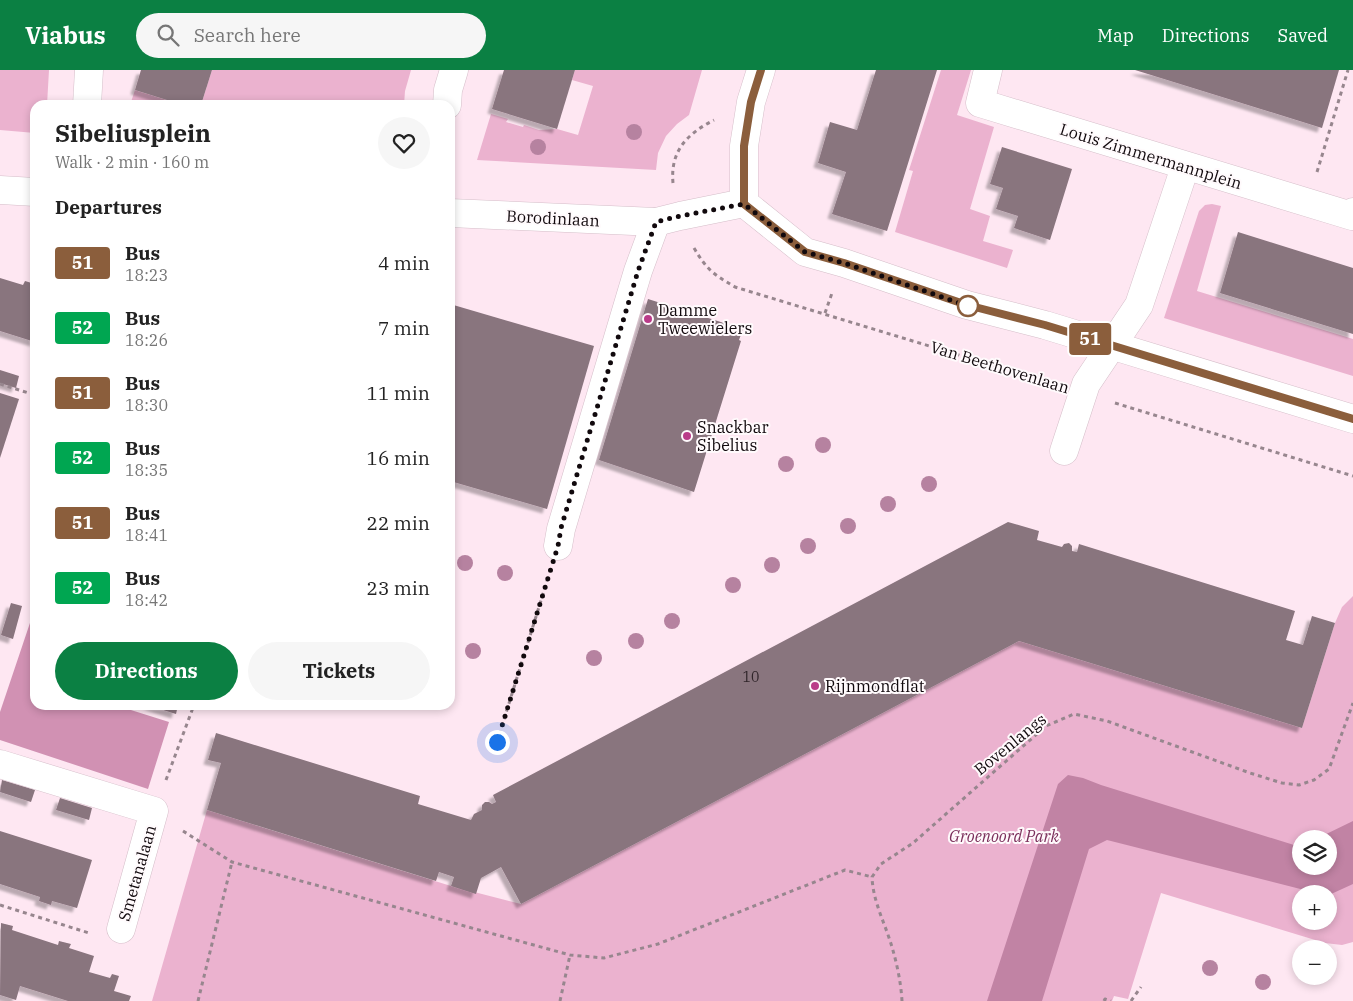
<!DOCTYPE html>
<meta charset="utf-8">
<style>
:root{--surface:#fff;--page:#f6f6f6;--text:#222;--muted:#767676;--accent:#0b8043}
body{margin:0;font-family:"IBM Plex Serif",serif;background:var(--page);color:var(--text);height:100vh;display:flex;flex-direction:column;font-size:19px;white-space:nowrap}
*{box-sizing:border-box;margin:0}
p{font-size:16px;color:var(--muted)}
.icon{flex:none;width:28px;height:28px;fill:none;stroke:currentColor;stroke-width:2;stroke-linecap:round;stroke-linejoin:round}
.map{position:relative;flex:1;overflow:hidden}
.sheet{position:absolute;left:30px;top:30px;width:425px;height:610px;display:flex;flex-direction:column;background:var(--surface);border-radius:15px;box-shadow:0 2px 8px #0003}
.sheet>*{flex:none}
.badge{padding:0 10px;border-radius:4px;font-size:18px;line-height:32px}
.tools{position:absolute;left:1292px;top:760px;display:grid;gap:10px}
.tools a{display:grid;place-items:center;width:45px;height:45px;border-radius:50%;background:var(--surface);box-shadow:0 2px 8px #0003;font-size:25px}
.you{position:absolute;width:25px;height:25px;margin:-12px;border:4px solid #fff;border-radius:50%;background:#1a73e8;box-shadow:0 0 0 8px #1a73e833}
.map>.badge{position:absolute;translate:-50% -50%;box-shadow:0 0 0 2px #fff}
h2{padding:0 25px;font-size:19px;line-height:45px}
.round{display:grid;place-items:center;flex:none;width:52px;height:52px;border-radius:26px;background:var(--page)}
.head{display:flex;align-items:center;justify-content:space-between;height:85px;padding:0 25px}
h1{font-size:24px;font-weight:700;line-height:38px}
.primary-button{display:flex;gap:10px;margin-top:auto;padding:10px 25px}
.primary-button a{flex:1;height:58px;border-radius:30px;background:var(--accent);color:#fff;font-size:20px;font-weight:700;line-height:58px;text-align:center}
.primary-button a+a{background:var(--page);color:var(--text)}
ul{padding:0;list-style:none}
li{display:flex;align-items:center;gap:15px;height:65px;padding:0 25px}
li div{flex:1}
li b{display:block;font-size:19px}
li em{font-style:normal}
li .badge{min-width:55px;font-weight:700;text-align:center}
header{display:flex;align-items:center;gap:30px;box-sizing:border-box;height:70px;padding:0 25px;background:var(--accent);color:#fff}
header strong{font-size:24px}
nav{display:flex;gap:28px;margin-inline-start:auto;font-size:18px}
.search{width:350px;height:45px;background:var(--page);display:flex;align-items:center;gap:12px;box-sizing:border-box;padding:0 18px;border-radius:28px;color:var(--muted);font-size:19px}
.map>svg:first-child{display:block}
</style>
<header>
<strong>Viabus</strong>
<div class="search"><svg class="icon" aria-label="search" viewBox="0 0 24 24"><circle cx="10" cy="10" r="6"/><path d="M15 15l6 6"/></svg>Search here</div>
<nav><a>Map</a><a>Directions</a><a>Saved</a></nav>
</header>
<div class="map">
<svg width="1353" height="931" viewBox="0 0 1353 931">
<defs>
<filter id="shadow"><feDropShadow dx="-4.5" dy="4.5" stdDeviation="1" flood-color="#0004"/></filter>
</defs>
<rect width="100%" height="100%" fill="#fee7f2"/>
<g fill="#ebb2cf" fill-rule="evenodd">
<polygon points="0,0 49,0 47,35 35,35 35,63 0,60"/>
<polygon points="212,0 411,0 405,21 404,35 201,35"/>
<polygon points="575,0 702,0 689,45 677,54 666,66 658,83 656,100 477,90 491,44 508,49 506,52 523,57 524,55 539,60 557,59 578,65 593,16 572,10"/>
<polygon points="941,0 971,0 957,45 994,57 970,139 990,146 983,171 1013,180 1007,198 895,162 913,101 909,100"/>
<polygon points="135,20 183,35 130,35"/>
<polygon points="1212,134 1221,136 1197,221 1353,269 1353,306 1164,248 1199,141 1205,135"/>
<path d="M1353,526V872L1342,875L1325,873L1161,823L1128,929L1114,926L1112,931H152L207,740L451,816L521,834L1019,571L1302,658L1335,553L1342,537ZM1301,769H1329V796H1301ZM1301,824H1329V851H1301Z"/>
</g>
<polygon fill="#d191b3" points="35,538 35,635 115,635 169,652 148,719 0,670 0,642"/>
<polygon fill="#c183a4" points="1068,705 1083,708 1101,715 1294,775 1301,773 1301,796 1329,796 1329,769 1316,769 1353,751 1353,814 1329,825 1320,824 1107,770 1089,779 1042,931 987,931 1058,714"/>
<g fill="#89747e" filter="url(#shadow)">
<polygon points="141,0 212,0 201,35 183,35 135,20"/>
<polygon points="504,0 575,0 557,59 492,39"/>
<polygon points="876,0 937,0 887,161 832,144 846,102 818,93 830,52 857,60"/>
<polygon points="1135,0 1339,0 1322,58"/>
<polygon points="1002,77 1072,99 1050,170 1014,158 1018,146 996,139 1003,118 990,114"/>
<polygon points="1238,162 1353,198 1353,264 1220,223"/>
<polygon points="0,208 23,215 25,211 35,214 35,272 0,261"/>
<polygon points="648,229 743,259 739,270 741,271 694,422 599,390"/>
<polygon points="450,234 594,276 547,439 450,411"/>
<polygon points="0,300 19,306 16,318 0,313"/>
<polygon points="0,323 19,329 0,388"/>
<polygon points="1008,452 1039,461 1037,470 1062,477 1064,474 1069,473 1072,476 1072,481 1077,482 1079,474 1295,541 1286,570 1303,575 1312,546 1335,553 1302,658 1019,571 521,834 501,797 481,808 476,824 451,816 454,807 439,802 436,811 207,740 221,693 208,690 216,663 420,726 418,734 471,750 474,744 482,740 482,735 485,732 489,732 492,734 496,732 493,725"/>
<polygon points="11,533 22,536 13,569 1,565"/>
<polygon points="147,635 178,635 176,644"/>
<polygon points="2,710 35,720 31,732 0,722"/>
<polygon points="60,728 92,738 89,750 56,740"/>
<polygon points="0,761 92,790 77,838 52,831 51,835 39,831 40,827 0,814"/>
<polygon points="1,853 13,856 12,860 58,875 59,871 71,874 69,878 94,886 89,902 110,908 112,904 119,906 114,921 131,926 129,931 68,931 20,916 16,930 0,925"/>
</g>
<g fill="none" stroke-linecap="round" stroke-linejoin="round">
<g stroke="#d5bec9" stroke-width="29">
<g id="minor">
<polyline points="988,0 980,33 1352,146 1353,142"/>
<polyline points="87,35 89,0"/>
<polyline points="447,35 448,20 454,0"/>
<polyline points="0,120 35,122"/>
<polyline points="744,133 805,182 844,193 967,235 1045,255 1353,349"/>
<polyline points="744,133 744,76 751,32 761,0"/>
<polyline points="450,143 656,152 680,146 744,133"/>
<polyline points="1064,381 1086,314 1139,235 1185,97"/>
<polyline points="558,476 561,459 638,201 656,152"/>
<polyline points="0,694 154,741 121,859"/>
</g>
</g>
<g stroke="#97868e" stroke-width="3" stroke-dasharray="4 4" stroke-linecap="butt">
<polyline points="1317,102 1348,0"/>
<path d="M673,113C670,81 687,64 714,50"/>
<path d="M694,178C707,200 713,204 735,217L1051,313"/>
<polyline points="825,243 832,223"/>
<polyline points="0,314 35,325"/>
<polyline points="1115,333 1353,406"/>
<polyline points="497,672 548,508"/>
<polyline points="166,710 194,635"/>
<polyline points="183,761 232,792 570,885 604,888 658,874 845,800 872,807"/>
<polyline points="0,835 89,863"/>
<polyline points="198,931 232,792"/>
<polyline points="560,931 570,885"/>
<path d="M902,931C901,913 897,894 892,877C885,853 873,832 872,807L881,794L913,773L1046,656L1074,644L1107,651L1250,703L1282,713L1299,715L1314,710L1329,699L1353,633"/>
<polyline points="1104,931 1105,929 1111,931"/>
<polyline points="1131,931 1141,917"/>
</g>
<use href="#minor" stroke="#fff" stroke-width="28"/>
</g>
<g fill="#b682a0">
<circle cx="634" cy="62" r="8"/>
<circle cx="538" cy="77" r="8"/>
<circle cx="823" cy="375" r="8"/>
<circle cx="786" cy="394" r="8"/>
<circle cx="929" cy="414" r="8"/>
<circle cx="888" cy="434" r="8"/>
<circle cx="848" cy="456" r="8"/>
<circle cx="808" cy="476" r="8"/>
<circle cx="465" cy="493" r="8"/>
<circle cx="772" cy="495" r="8"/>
<circle cx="505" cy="503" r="8"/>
<circle cx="733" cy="515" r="8"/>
<circle cx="672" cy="551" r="8"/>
<circle cx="636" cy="571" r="8"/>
<circle cx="473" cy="581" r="8"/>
<circle cx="594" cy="588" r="8"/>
<circle cx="1210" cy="898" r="8"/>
<circle cx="1263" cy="912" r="8"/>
</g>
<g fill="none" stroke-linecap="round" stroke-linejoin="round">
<g stroke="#fff" stroke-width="11">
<polyline id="line" points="761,0 751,32 744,76 744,134 805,182 844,193 967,235 1045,255 1353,349"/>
</g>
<use href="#line" stroke="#8b5e3c" stroke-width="8"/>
<polyline stroke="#11090d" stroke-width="5" stroke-dasharray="0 9" points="497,672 558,476 561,458 638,201 656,152 680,146 744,134 805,182 844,193 968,236"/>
</g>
<circle fill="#fff" stroke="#8b5e3c" stroke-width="2.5" cx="968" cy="236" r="10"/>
<g fill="#ba3b89" stroke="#fffafc" stroke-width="2">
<circle cx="648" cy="249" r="5"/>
<circle cx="687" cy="366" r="5"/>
<circle cx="815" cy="616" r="5"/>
</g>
<g text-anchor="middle" stroke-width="4" stroke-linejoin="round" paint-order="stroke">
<g font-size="14" fill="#2f2429">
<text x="751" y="612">10</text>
</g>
<g font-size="16" fill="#11090d" stroke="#fffafc">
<text transform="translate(1151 86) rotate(17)" y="6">Louis Zimmermannplein</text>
<text transform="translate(553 148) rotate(3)" y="6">Borodinlaan</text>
<text transform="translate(1000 297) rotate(17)" y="6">Van Beethovenlaan</text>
<text transform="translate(1010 674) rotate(-39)" y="6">Bovenlangs</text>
<text transform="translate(137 803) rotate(-74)" y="6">Smetanalaan</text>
</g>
<g font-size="16" fill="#11090d" stroke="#fffafc" text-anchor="start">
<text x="658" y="246">Damme<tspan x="658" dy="18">Tweewielers</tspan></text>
<text x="697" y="363">Snackbar<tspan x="697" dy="18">Sibelius</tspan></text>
<text x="825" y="622">Rijnmondflat</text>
</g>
<g font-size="16" font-style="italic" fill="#7c305c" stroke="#fffafc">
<text x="1004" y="772">Groenoord Park</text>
</g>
</g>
</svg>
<div class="tools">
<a><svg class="icon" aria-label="layers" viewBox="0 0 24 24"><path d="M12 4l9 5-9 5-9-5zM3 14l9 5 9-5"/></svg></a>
<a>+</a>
<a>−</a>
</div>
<div class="you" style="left:497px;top:672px"></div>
<b class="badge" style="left:1090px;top:269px;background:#8b5e3c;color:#fff">51</b>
<section class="sheet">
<div class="head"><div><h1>Sibeliusplein</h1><p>Walk · 2 min · 160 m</p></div><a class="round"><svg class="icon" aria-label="heart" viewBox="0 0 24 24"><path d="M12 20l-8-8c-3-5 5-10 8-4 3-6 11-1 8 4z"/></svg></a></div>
<h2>Departures</h2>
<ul>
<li><span class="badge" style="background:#8b5e3c;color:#fff">51</span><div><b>Bus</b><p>18:23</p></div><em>4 min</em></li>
<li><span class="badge" style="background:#00a651;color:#fff">52</span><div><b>Bus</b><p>18:26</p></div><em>7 min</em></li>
<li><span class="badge" style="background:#8b5e3c;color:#fff">51</span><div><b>Bus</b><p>18:30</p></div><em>11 min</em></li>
<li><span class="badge" style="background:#00a651;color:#fff">52</span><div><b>Bus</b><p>18:35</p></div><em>16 min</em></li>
<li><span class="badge" style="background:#8b5e3c;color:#fff">51</span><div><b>Bus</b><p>18:41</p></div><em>22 min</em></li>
<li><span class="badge" style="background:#00a651;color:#fff">52</span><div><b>Bus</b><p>18:42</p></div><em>23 min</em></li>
</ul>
<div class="primary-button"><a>Directions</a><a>Tickets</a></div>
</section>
</div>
